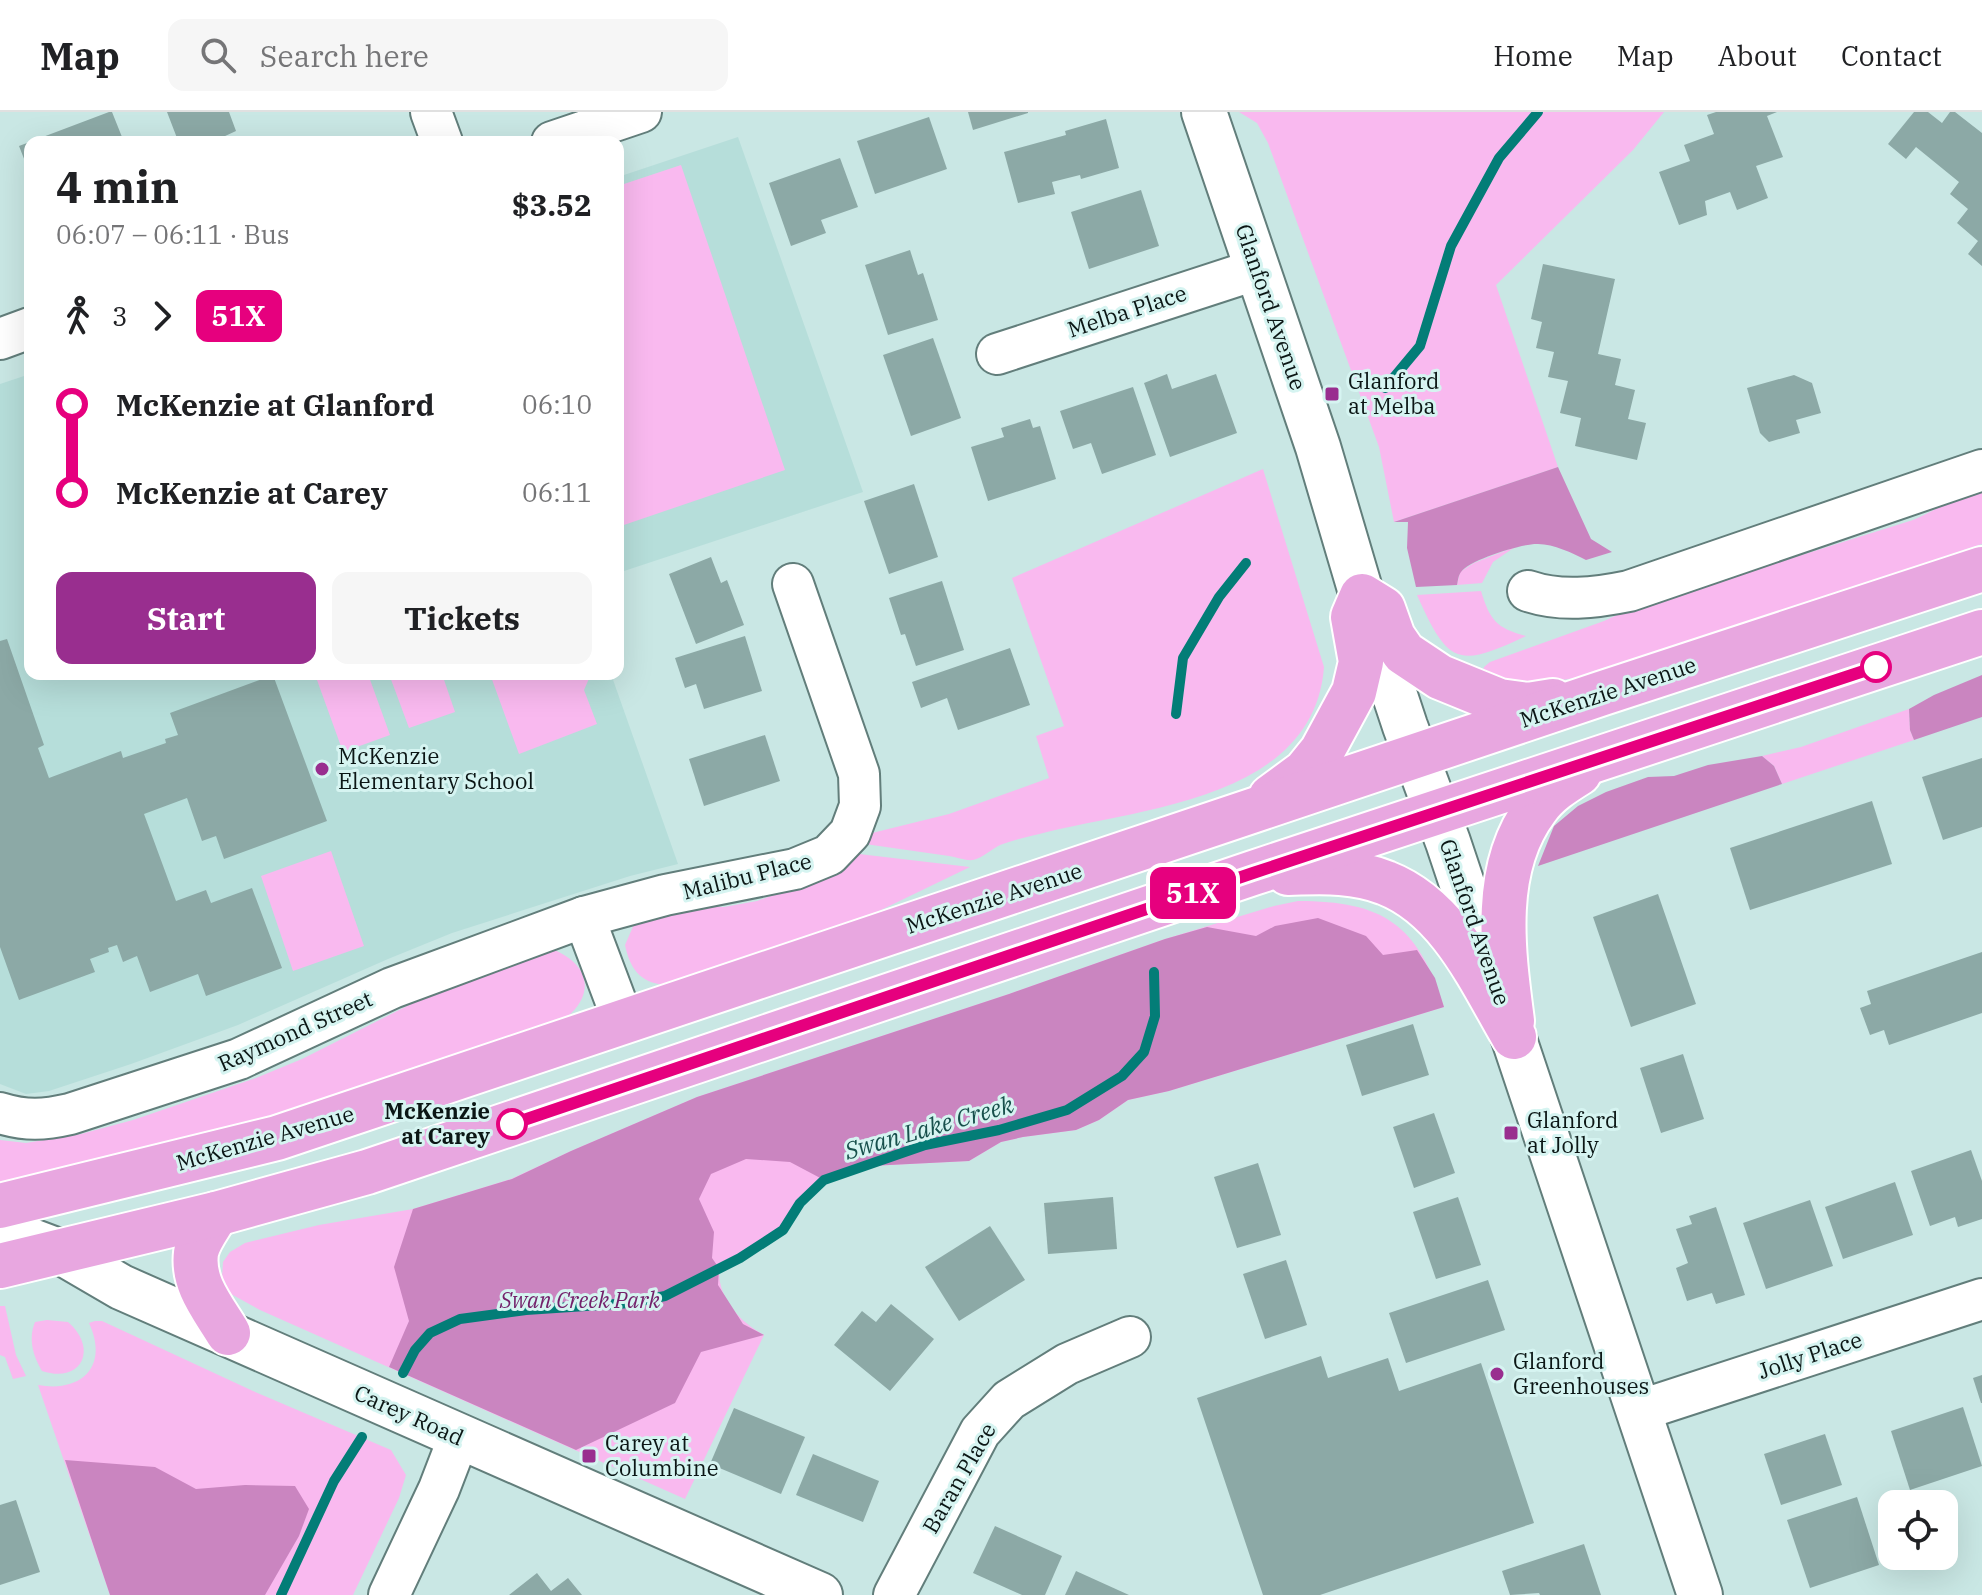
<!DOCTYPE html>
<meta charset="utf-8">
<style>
:root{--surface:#fff;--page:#f6f6f6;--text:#202124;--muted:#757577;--line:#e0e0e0;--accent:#992e8f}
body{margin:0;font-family:"IBM Plex Serif",serif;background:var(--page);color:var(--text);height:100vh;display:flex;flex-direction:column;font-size:30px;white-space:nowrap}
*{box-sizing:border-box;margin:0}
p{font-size:26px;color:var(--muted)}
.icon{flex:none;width:44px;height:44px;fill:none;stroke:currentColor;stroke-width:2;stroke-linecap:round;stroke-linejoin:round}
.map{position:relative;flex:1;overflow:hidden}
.panel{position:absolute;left:24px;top:24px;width:600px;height:544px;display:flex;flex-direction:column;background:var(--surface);border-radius:16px;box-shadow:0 8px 32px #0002}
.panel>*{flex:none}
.badge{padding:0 16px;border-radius:12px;font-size:28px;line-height:52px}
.fabs{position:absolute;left:1878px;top:1378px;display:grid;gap:16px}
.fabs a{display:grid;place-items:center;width:80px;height:80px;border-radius:16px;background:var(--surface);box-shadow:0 8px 32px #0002;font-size:40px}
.map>.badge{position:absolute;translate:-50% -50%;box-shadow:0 0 0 4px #fff}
.legs{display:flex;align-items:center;gap:12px;height:88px;padding:0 32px;font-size:26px}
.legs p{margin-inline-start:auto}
.overview{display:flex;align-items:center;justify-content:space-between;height:136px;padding:0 32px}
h1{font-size:44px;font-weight:800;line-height:60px}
.primary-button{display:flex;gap:16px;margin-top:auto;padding:16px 32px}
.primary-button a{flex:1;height:92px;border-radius:16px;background:var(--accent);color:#fff;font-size:32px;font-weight:800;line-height:92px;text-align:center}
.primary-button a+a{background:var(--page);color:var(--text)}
ul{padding:0 32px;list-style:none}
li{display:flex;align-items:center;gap:28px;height:88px;font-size:30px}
li i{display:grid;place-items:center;width:12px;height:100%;margin:0 10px;background:currentColor}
li i::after{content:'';width:20px;height:20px;margin:-10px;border:6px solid;border-radius:50%;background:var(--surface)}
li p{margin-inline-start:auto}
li:first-child i{background:linear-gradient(#0000 50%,currentColor 0)}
li:last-child i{background:linear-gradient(currentColor 50%,#0000 0)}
header{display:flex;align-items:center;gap:48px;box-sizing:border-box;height:112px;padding:0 40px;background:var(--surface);border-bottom:2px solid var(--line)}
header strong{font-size:38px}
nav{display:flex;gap:44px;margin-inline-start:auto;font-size:28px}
.search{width:560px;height:72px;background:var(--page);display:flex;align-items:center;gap:20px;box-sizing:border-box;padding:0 28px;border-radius:16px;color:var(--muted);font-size:30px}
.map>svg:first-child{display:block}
</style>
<header>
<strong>Map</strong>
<div class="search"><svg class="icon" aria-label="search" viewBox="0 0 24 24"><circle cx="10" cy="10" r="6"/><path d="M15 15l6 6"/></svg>Search here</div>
<nav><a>Home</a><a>Map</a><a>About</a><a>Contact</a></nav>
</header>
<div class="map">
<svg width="1982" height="1483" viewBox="0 0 1982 1483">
<rect width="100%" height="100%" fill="#c9e7e4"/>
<g fill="#b6deda">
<polygon points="738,25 863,380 618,461 618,65"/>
<polygon points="30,262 30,562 611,562 678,752 630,764 452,821 388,847 238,913 131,952 49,979 26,982 0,972 0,272"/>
</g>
<g fill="#f9b9ef">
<polygon points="1239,0 1664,0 1633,38 1496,173 1558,355 1394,410 1379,335 1268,31 1257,11"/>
<polygon points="681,53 785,358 618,415 618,74"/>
<path d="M1263,357L1324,555C1314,686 1145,696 1047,720C1032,724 1015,727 1000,733C992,737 982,746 973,748C967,749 956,745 949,744C921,740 893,736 865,732L868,722L949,702L1049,666L1036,624L1064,614L1012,466Z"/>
<path d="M1982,374V432L1592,563L1538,572L1481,565L1484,555L1490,550L1604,509L1630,497L1913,408C1937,398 1957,383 1982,374Z"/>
<polygon points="1515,435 1493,450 1482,471 1457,473 1460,460 1474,451"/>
<path d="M1481,479C1490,508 1496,516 1526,524C1457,557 1448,552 1417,483Z"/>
<polygon points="334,562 368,562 390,623 343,640 317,568"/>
<polygon points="389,562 442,562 455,600 409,616"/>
<polygon points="490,562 591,562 584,578 597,612 519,642"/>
<polygon points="1909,597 1910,618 1914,628 1782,672 1774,654 1762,644 1801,635"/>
<polygon points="331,739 364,834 293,859 261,764"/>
<path d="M859,742L970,755L852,812L664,873C639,870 630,856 625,833L635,810L693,794L724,795L757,789L796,775L844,743Z"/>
<path d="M1298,789C1383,789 1418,812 1444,895L1169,979L1128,988L1099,1008L1076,1018L1023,1025L1001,1030L969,1049L870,1054L824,1068L800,1091L783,1118L719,1157C718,1187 739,1209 764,1223L685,1387L260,1198L231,1182L222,1166L223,1150L230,1140L245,1131L319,1113L413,1097L511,1067L571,1039L697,985L1009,882L1165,827L1274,794Z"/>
<path d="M552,837C594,854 595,887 559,911C375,972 191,1037 0,1070V1028L26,1031L81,1022L133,1008L256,966L302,947L429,883Z"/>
<polygon points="0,1194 5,1194 16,1243 26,1264 13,1267 5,1245 0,1243"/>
<path d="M47,1208L68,1210C99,1237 81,1272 42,1259C33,1244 28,1227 35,1210Z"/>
<path d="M95,1209H102L253,1279L391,1338L406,1363L399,1386L353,1483H110L38,1273C82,1281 109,1254 89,1211Z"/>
</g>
<g fill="#ca85c0">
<path d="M1558,355L1591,427L1612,440L1586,448C1572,441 1554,432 1538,432C1523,431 1469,448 1461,460C1458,464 1458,469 1457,473L1416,475L1407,436L1408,410H1394Z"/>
<polygon points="1982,563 1982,605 1914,628 1910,618 1909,597 1934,583"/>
<polygon points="1762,644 1774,654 1782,672 1538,754 1554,714 1578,694 1606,680 1648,665 1674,664 1708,653"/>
<polygon points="1318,806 1366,824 1383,843 1417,838 1435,866 1444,895 1169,979 1128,988 1099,1008 1076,1018 1023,1025 1001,1030 969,1049 870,1054 824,1068 790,1050 746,1047 711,1062 699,1087 714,1120 712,1146 719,1156 718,1173 743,1212 764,1223 701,1240 675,1291 576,1338 389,1255 409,1209 394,1155 413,1097 512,1067 571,1039 697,985 1009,882 1165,827 1207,815 1256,824 1275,814"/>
<polygon points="65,1348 155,1355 196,1377 245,1373 295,1374 309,1397 299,1424 265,1483 110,1483"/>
</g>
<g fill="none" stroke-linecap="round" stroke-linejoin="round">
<g stroke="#037d77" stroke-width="10">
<polyline points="1385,276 1420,234 1451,134 1499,46 1538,0"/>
<polyline points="1176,602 1183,546 1219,485 1246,451"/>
<polyline points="403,1261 415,1238 430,1221 460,1207 526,1198 631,1191 665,1184 740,1146 783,1118 800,1091 824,1068 925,1033 999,1018 1067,998 1122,964 1144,940 1155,904 1154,860"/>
<polyline points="281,1483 334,1369 362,1325"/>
</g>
</g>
<g fill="#8ca9a6">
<polygon points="109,0 112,0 124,30 30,30 30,62 19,34"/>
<polygon points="167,0 229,0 236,19 223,25 225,30 182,30 180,25 177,26"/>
<polygon points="968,0 1028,0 1028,1 973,18"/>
<polygon points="1716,0 1777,0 1767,4 1783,45 1756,54 1768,86 1737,98 1730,80 1705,89 1707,103 1679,113 1659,60 1690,49 1684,33 1714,22 1707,3"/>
<polygon points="1914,0 1928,0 1942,11 1950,0 1955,0 1982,21 1982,154 1968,142 1978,129 1957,111 1968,97 1950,82 1959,70 1916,35 1906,47 1888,32"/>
<polygon points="929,5 947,57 875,82 857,29"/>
<polygon points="1106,7 1119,56 1081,67 1080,63 1052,70 1055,82 1018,91 1004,40 1066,23 1065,19"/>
<polygon points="840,46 858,95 821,108 826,121 791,134 769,71"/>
<polygon points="1141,78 1159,134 1089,157 1071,100"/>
<polygon points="910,138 918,163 923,161 938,208 888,223 865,153"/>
<polygon points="1543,152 1615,167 1598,242 1621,247 1615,273 1635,278 1628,307 1646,311 1637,348 1575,334 1581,306 1560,301 1568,269 1548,265 1554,240 1536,236 1542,210 1531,207"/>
<polygon points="933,226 961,306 911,324 883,243"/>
<polygon points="1167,262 1172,277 1216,262 1237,321 1170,345 1144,271"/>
<polygon points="1794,263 1812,271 1821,301 1796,308 1800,321 1769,330 1760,321 1747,276"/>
<polygon points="1133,275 1156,343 1102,362 1091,331 1073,337 1060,299"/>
<polygon points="1030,307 1033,316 1040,314 1056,367 988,389 971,335 1004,325 1001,316"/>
<polygon points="914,372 938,445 889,462 864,389"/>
<polygon points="711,445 721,471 727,468 744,513 696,532 669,462"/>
<polygon points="942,469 964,538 916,554 905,522 901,523 889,486"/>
<polygon points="745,524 762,579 704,597 696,572 685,576 675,546"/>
<polygon points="7,527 44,633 38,636 49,666 121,639 123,646 166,631 165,627 178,623 170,601 273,563 327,709 224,747 216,724 202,729 187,686 144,702 176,789 206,778 211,791 252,776 282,856 206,884 198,862 150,880 137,844 123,850 117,833 108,836 109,840 90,847 95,860 19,888 0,835 0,529"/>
<polygon points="1010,536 1030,593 958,618 947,586 921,596 912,570"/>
<polygon points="765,623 780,669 704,694 689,647"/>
<polygon points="1982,646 1982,715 1943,728 1922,665"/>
<polygon points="1872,689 1892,752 1750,798 1730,736"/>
<polygon points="1658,782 1696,892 1631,915 1593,805"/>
<polygon points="1982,840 1982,901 1889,933 1884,918 1870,923 1860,896 1871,892 1867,879"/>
<polygon points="1413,912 1429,963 1362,984 1346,933"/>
<polygon points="1683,942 1704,1007 1661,1021 1640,956"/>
<polygon points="1434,1001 1455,1061 1414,1076 1393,1015"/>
<polygon points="1971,1038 1982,1069 1982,1107 1958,1115 1955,1105 1930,1114 1911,1059"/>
<polygon points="1258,1051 1281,1123 1237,1136 1214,1065"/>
<polygon points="1895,1070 1913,1123 1843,1147 1825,1095"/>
<polygon points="1113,1085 1117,1137 1048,1142 1044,1091"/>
<polygon points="1458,1085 1481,1153 1436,1167 1413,1100"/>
<polygon points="1810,1088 1833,1154 1766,1177 1743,1111"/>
<polygon points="1716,1095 1745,1183 1716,1192 1712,1181 1687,1189 1676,1156 1688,1151 1676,1117 1692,1112 1689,1104"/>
<polygon points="990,1114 1025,1168 959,1209 925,1155"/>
<polygon points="1286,1148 1307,1213 1265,1227 1243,1162"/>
<polygon points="1488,1168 1505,1218 1406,1251 1389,1201"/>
<polygon points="891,1192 934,1227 890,1279 834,1233 862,1199 876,1210"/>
<polygon points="1321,1244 1328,1266 1388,1246 1399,1279 1481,1251 1534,1411 1320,1483 1263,1483 1197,1286"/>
<polygon points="1982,1263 1982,1291 1981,1291 1973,1266"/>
<polygon points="1963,1295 1982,1354 1910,1378 1891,1319"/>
<polygon points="734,1296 805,1325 781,1382 710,1352"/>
<polygon points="1825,1322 1842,1373 1781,1393 1764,1342"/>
<polygon points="813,1342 879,1369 863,1410 796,1383"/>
<polygon points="1857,1385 1879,1453 1810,1476 1787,1408"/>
<polygon points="16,1388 40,1460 0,1473 0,1393"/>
<polygon points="995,1414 1062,1444 1045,1483 1022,1483 973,1461"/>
<polygon points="1584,1432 1601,1483 1540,1483 1539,1481 1510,1483 1502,1459"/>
<polygon points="1076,1459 1129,1483 1065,1483"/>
<polygon points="537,1461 551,1479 568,1466 582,1483 509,1483"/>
</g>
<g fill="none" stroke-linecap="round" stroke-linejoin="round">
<g stroke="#627e7b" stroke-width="44">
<g id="minor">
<polyline points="431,0 442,30"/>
<polyline points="552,30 641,0"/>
<polyline points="0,227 30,216"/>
<polyline points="997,242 1258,157"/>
<path d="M1528,479C1560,490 1595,486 1629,479L1982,358"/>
<polyline points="584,805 624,911"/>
<path d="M0,1001C26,1009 44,1008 70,1002L239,947L392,876L584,805L665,783L795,757L829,743L850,721L860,694L859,662L793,472"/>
<polyline points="1638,1299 1982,1187"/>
<polyline points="389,1483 439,1377 459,1325"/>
<polyline points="894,1483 980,1320 1009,1288 1067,1252 1130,1225"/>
</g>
</g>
<g stroke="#627e7b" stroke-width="48">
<polyline id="tertiary" points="0,1117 61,1140 121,1175 820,1483"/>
</g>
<g stroke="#627e7b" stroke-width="48">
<polyline id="secondary" points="1204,0 1318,335 1362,484 1405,614 1448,730 1700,1483"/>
</g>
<g stroke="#fff" stroke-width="48">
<g id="primary">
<polyline points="1271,685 1305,660 1322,639 1354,580 1361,550 1353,505 1362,484 1383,497 1393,525 1404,541 1440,565 1499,589 1528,593 1553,589"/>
<path d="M1288,761C1320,760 1355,758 1386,771C1450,796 1481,869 1514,925"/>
<path d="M1512,909C1503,840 1491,757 1536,697C1547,681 1563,671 1579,661"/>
<polyline points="0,1094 277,1026 1603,581 1982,457"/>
<path d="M216,1102C210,1113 198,1128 196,1141C192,1172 213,1196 228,1221"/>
<polyline points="0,1154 216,1102 367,1060 1253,761 1982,520"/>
</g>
</g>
<use href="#minor" stroke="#fff" stroke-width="40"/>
<use href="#tertiary" stroke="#fff" stroke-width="44"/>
<use href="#secondary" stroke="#fff" stroke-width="44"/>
<use href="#primary" stroke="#e8a7e0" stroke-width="44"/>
</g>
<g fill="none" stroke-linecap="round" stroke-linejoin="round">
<g stroke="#fff" stroke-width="18">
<polyline id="line-1" points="512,1012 1253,761 1876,555"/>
</g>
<use href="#line-1" stroke="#e6007e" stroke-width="12"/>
</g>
<g fill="#992e8f" stroke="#d6f4f1" stroke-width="3">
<rect x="1324" y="274" width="16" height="16" rx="4"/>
<circle cx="322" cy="657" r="8"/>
<rect x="1503" y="1013" width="16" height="16" rx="4"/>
<circle cx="1497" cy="1262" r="8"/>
<rect x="581" y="1336" width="16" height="16" rx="4"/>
</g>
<g fill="#fff" stroke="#e6007e" stroke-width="4">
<circle cx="1876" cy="555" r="14"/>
<circle cx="512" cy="1012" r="14"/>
</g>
<g text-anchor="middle" stroke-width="6" stroke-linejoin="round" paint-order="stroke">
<g font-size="22" fill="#0b1615" stroke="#d6f4f1">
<text transform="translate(1271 195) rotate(71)" y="8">Glanford Avenue</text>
<text transform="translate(1127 199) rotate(-18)" y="8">Melba Place</text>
<text transform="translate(1608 580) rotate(-18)" y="8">McKenzie Avenue</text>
<text transform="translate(747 764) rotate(-14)" y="8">Malibu Place</text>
<text transform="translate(994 786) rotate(-18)" y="8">McKenzie Avenue</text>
<text transform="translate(1475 810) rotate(71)" y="8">Glanford Avenue</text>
<text transform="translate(295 919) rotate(-24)" y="8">Raymond Street</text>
<text transform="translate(265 1026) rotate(-16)" y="8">McKenzie Avenue</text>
<text transform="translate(1810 1243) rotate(-18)" y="8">Jolly Place</text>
<text transform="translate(409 1303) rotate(24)" y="8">Carey Road</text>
<text transform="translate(959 1366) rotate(-60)" y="8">Baran Place</text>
</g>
<g font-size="22" fill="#0b1615" stroke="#d6f4f1" text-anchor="start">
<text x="1348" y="277">Glanford<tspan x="1348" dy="25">at Melba</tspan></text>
<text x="338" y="652">McKenzie<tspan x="338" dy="25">Elementary School</tspan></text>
<text x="1527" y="1016">Glanford<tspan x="1527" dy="25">at Jolly</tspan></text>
<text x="1513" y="1257">Glanford<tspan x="1513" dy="25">Greenhouses</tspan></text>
<text x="605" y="1339">Carey at<tspan x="605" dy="25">Columbine</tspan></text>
</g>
<g font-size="22" font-weight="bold" fill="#0b1615" stroke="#d6f4f1" text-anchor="end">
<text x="490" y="1007">McKenzie<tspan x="490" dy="25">at Carey</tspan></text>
</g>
<g font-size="22" font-style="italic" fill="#73216b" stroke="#d6f4f1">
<text x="580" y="1196">Swan Creek Park</text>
</g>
<g font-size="24" font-style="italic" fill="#18504c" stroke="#d6f4f1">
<text transform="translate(929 1016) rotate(-16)" y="8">Swan Lake Creek</text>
</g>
</g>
</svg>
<div class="fabs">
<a><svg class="icon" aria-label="locate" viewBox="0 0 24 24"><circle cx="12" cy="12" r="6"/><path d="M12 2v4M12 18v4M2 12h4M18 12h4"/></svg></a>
</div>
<b class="badge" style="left:1193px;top:781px;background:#e6007e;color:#fff">51X</b>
<section class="panel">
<div class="overview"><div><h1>4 min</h1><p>06:07 – 06:11 · Bus</p></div><b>$3.52</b></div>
<div class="legs"><svg class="icon" aria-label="walk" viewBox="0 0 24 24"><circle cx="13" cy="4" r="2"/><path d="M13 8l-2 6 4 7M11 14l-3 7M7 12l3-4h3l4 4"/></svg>3<svg class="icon" aria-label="forward" viewBox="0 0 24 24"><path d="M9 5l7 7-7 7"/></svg><b class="badge" style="background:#e6007e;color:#fff">51X</b></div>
<ul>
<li><i style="color:#e6007e"></i><b>McKenzie at Glanford</b><p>06:10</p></li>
<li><i style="color:#e6007e"></i><b>McKenzie at Carey</b><p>06:11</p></li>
</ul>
<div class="primary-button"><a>Start</a><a>Tickets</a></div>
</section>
</div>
